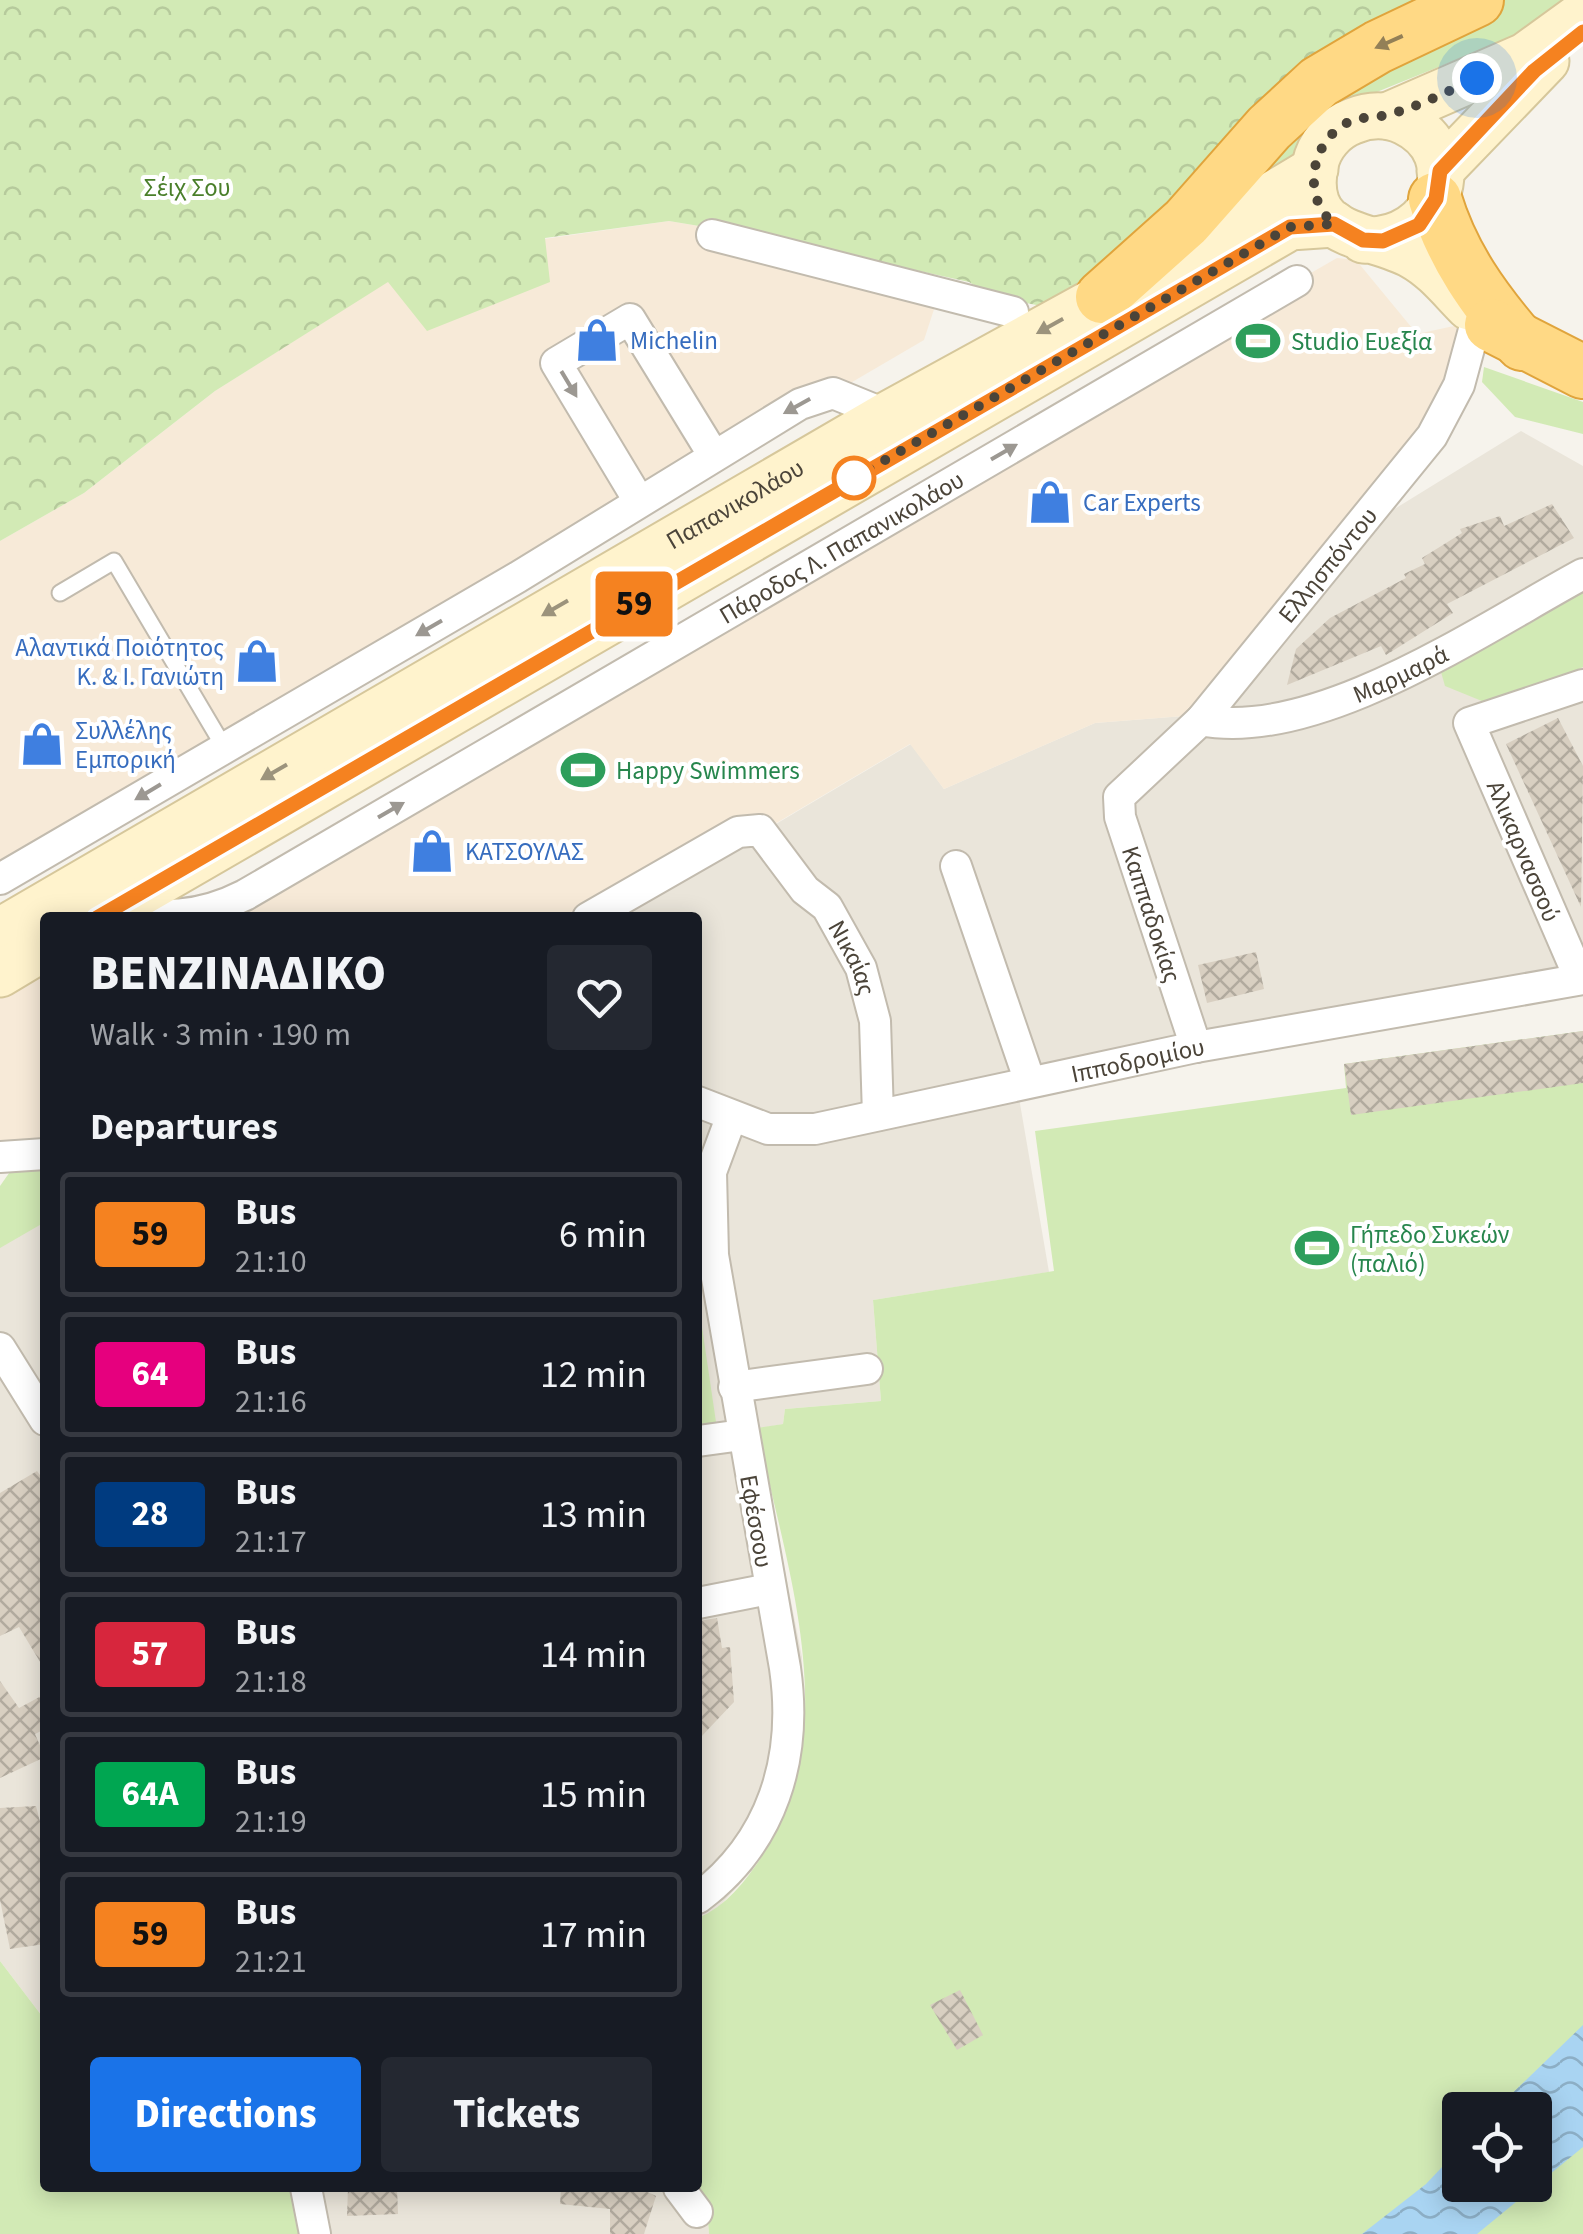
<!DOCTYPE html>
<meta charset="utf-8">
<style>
:root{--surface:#171b24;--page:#242831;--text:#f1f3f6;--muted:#9ea1a6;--line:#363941;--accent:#1a73e8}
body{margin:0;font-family:"Source Sans 3",sans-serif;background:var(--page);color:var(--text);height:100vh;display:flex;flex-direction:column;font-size:38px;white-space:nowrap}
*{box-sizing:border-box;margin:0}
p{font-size:32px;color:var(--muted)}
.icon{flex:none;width:55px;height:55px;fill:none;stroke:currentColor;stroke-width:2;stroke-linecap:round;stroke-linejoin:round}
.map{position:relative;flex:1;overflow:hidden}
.sheet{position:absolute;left:40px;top:912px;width:662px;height:1280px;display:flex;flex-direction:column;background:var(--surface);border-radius:10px;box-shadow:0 5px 25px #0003}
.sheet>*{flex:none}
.badge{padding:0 20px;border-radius:8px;font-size:35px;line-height:65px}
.tools{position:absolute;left:1442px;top:2092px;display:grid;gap:20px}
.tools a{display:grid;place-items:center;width:110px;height:110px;border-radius:10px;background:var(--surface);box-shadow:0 5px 25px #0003;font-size:50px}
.you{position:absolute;width:50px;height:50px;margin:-25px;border:8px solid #fff;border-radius:50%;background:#1a73e8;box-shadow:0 0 0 15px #1a73e833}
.map>.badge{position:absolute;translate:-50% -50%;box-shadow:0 0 0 5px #fff}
h2{padding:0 50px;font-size:38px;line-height:90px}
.round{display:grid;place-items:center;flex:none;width:105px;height:105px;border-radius:10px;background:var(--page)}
.overview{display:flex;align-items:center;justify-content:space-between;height:170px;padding:0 50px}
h1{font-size:48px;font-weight:800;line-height:75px}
.cta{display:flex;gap:20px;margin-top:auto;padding:20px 50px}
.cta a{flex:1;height:115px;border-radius:10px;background:var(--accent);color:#fff;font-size:40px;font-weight:800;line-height:115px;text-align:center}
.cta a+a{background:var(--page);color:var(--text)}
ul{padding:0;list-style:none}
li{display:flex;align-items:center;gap:30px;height:125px;margin:0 20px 15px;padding:0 30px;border:5px solid var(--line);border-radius:10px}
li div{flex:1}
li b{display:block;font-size:38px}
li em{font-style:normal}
li .badge{min-width:110px;font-weight:700;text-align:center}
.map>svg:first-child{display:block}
</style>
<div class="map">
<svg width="1583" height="2234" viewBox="0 0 1583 2234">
<defs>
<pattern id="forest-crowns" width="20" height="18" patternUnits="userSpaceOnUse" patternTransform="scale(2.5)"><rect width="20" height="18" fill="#d2eab5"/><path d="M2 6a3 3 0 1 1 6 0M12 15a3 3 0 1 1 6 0" fill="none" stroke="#b6ca9c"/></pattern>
<pattern id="water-waves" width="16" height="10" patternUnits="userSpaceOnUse" patternTransform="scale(2.5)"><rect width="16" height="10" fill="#a9d4f2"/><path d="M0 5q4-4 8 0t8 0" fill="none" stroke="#8caec5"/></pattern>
<pattern id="building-cross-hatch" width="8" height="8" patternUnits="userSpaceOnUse" patternTransform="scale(2.5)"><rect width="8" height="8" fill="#d8cfc1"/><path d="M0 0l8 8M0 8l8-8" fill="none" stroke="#b1aa9e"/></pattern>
</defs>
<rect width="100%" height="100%" fill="#f6f3ec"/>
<g fill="#eae5da">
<polygon points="1521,431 1583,466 1583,968 1014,1069 1049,1272 873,1300 881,1401 785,1409 783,1424 757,1429 802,1657 804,1748 795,1795 775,1837 752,1871 715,1911 698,1918 698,918 617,918 911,744 944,789 1095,723 1184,716 1375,521"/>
<polygon points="45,1214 45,2020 0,1961 0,1237"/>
<polygon points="291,2188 690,2188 707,2208 709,2234 299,2234"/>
</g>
<g fill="#f7ead8">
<polygon points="669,221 771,238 938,297 924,340 0,881 0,541 84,493 215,391 388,281 544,239"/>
<polygon points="1337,258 1356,260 1417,334 1463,324 1441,411 1184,716 1095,723 944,789 910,744 617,917 188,918"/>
<polygon points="45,952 45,1158 0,1162 0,979"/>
</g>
<g fill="#d2eab5" fill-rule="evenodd">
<polygon points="1503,0 1575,0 1537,27 1362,98 1322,138 1216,208 1282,136"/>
<polygon points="1484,367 1583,402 1583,434 1515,417 1482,382"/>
<polygon points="1583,580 1583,667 1499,708 1445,686 1437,658"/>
<path d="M1583,1031V2234H709L707,2208L690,2188H698V1918C725,1907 746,1881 762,1856C847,1729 785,1565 757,1428L783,1424L785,1409L881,1401L873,1300L1054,1271L1035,1131L1346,1088L1344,1064ZM1460,2110H1535V2185H1460Z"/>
<polygon points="45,1158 45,1222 0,1248 0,1186 19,1159"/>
<polygon points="698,1300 716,1422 698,1425"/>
<polygon points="0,1961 45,2020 45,2188 291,2188 299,2234 0,2234"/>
</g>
<polygon fill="url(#forest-crowns)" points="0,0 1440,0 1142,243 1047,307 1026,303 1009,306 969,282 771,238 669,221 545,238 550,282 427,331 388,282 215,391 84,493 0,541"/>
<polygon fill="url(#water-waves)" points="1583,2025 1583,2147 1477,2234 1362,2234 1426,2184 1460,2148 1460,2185 1535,2185 1535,2110 1495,2110"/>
<g fill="url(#building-cross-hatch)">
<polygon points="1552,504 1574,538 1447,604 1453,613 1386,655 1381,646 1287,685 1296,649 1330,618 1406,578 1404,574 1425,564 1422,558 1462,533 1460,529 1500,516 1504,526"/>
<polygon points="1558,718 1583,766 1581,907 1506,744"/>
<polygon points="1256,952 1264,989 1207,1003 1198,965"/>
<polygon points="1583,1031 1583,1083 1351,1115 1344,1064"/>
<polygon points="37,1471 45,1482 45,1670 19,1627 0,1636 0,1493"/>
<polygon points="717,1618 722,1648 730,1647 734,1702 698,1740 698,1621"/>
<polygon points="0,1681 19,1708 45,1694 45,1729 35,1734 45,1757 0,1778"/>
<polygon points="36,1806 45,1841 45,1944 10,1949 0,1900 0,1808"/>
<polygon points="960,1990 983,2035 957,2050 930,2005"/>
<polygon points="348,2188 397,2188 398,2214 347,2216"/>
<polygon points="561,2188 639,2188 656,2196 644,2234 610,2234 610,2209 560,2204"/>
</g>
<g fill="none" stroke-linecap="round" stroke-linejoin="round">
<g stroke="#c2bbae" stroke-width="19">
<polyline id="service" points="60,593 114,561 224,747"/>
</g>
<g stroke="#c2bbae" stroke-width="34">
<g id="minor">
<polyline points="712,235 1013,312"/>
<polyline points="639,501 556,363 630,319 714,456"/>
<path id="s1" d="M1201,720C1317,743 1483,628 1583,574"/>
<polyline points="956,866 1030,1082"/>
<polyline points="0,879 518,577 800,404 833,393 887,415"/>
<path id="s2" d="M111,909C162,918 198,919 245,895L1297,281"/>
<path id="s3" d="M588,918L738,832L760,830L805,890L827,907L861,968L875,1021L878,1115"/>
<polyline points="1580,979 1469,723 1583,685"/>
<path id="s4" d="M1196,1047L1120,817L1119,797L1201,720L1432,436L1459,385L1478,315"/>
<path id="s5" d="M698,1102L768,1129H815L1196,1047L1583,979"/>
<polyline points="0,1157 45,1154"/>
<polyline points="0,1348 45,1420"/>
<polyline points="734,1387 867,1369"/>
<polyline points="698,1441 742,1435"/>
<polyline points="698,1603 769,1589"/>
<path d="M698,1898C773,1842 798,1758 785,1668L713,1255L711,1172L731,1118"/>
<polyline points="306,2188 315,2234"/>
<polyline points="679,2188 697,2212"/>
</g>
</g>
<g stroke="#d6c79b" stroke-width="49">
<g id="secondary">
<polyline points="1387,116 1525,56 1583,14"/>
<polyline points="1440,171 1546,61"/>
<path d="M1363,240C1439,244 1471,154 1405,122C1388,114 1370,114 1353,121C1334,128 1319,145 1315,165C1301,240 1370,232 1413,256C1435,268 1452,290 1469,307"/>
<polyline points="97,918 1290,227 1334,224"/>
<path id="s6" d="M0,931L887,415L1102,297L1315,169"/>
<polyline points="0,974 45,947"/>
</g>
</g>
<g stroke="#e0a43c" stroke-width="56">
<g id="trunk">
<path d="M1435,199C1452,256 1484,300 1522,344"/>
<polyline points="1102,297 1186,222 1269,128 1319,82 1378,47 1477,0"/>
<polyline points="1491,325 1583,372"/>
</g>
</g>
<use href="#service" stroke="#fff" stroke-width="15"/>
<use href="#minor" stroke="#fff" stroke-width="30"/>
<use href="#secondary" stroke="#fff3cd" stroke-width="45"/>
<use href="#trunk" stroke="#ffd985" stroke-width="52"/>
</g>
<defs><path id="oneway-solid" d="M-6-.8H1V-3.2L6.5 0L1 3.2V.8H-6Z" transform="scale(2.5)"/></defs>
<use fill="#938057" href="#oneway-solid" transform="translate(1389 42) rotate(156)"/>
<g fill="#9c937c">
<use href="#oneway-solid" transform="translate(1050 326) rotate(151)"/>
<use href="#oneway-solid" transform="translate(555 608) rotate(150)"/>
<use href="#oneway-solid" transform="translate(274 772) rotate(150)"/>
</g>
<g fill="#9c9892">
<use href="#oneway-solid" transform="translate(569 384) rotate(59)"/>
<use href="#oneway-solid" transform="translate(797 406) rotate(151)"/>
<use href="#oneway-solid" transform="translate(1004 452) rotate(-30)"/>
<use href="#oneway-solid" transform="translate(429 628) rotate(150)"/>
<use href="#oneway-solid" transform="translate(148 792) rotate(149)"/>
<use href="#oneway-solid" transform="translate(391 810) rotate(-30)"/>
</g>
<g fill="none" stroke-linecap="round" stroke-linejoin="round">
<g stroke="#fff" stroke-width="22">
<polyline id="line" points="97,918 1290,227 1334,224 1363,240 1383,241 1419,225 1436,199 1440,171 1534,71 1583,32"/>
</g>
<use href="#line" stroke="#f58220" stroke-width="15"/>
<path stroke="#4b4439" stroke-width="10" stroke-dasharray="0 18" d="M854,478L1290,227L1334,224C1302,198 1310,144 1345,124C1360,115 1375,119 1390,114C1420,106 1449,91 1477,78"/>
</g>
<defs>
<g id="shop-bare" transform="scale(3.45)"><path d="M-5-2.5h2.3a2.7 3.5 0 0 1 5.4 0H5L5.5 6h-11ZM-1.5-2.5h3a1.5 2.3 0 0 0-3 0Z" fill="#3f7fe0" stroke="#fff" stroke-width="2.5" paint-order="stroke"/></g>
<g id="stadium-bare" transform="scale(3.45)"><path d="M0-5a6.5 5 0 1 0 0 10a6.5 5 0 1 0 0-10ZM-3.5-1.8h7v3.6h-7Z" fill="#2e9e5b" stroke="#fff" stroke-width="2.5" paint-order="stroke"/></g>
</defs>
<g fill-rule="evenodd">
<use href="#shop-bare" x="597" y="340"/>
<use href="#stadium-bare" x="1258" y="341"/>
<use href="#shop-bare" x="1050" y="502"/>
<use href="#shop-bare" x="257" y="661"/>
<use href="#shop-bare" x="42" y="744"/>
<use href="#stadium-bare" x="583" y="770"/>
<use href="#shop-bare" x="432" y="851"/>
<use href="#stadium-bare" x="1317" y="1248"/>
</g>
<circle fill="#fff" stroke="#f58220" stroke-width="5" cx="854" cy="478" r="20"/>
<g text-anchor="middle" stroke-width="8" stroke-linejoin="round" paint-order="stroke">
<g font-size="25" fill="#4a7f2a" stroke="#fff">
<text x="187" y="196">Σέιχ Σου</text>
</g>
<g font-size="25" fill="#366cbe" stroke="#fff" text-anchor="start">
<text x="630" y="349">Michelin</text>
<text x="1083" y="511">Car Experts</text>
<text x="224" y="656" text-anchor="end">Αλαντικά Ποιότητος<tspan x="224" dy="29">Κ. &amp; Ι. Γανιώτη</tspan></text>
<text x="75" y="739">Συλλέλης<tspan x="75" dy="29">Εμπορική</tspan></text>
<text x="465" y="860">ΚΑΤΣΟΥΛΑΣ</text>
</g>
<g font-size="25" fill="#27864d" stroke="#fff" text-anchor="start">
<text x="1291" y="350">Studio Ευεξία</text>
<text x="616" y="779">Happy Swimmers</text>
<text x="1350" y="1243">Γήπεδο Συκεών<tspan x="1350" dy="29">(παλιό)</tspan></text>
</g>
<g font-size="25" fill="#4b4439" stroke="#fff">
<text dy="9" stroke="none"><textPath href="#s6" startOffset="850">Παπανικολάου</textPath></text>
<text dy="9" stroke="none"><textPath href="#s2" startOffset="828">Πάροδος Λ. Παπανικολάου</textPath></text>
<text dy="9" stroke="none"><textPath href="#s4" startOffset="575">Ελλησπόντου</textPath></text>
<text dy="9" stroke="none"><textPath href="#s1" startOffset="208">Μαρμαρά</textPath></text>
<text transform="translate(1524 851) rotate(67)" y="9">Αλικαρνασσού</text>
<text transform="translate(1152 914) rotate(72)" y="9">Καππαδοκίας</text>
<text dy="9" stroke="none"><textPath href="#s3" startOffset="355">Νικαίας</textPath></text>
<text dy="9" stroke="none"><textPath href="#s5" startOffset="452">Ιπποδρομίου</textPath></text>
<text transform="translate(757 1521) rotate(80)" y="9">Εφέσσου</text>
</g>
</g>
</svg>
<div class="tools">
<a><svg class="icon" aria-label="locate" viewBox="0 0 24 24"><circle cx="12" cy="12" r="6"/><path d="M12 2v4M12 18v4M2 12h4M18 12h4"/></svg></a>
</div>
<div class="you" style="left:1477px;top:78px"></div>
<b class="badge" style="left:634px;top:604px;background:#f58220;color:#111">59</b>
<section class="sheet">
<div class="overview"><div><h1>ΒΕΝΖΙΝΑΔΙΚΟ</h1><p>Walk · 3 min · 190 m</p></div><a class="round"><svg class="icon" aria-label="heart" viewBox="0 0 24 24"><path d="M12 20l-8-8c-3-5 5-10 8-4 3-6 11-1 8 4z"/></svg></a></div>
<h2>Departures</h2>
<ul>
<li><span class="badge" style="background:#f58220;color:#111">59</span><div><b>Bus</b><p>21:10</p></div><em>6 min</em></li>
<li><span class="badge" style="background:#e6007e;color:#fff">64</span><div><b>Bus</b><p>21:16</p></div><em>12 min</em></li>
<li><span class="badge" style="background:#003b80;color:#fff">28</span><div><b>Bus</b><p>21:17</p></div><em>13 min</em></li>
<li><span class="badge" style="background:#d7263d;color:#fff">57</span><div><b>Bus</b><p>21:18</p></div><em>14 min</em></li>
<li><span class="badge" style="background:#00a651;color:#fff">64Α</span><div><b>Bus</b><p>21:19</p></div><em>15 min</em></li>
<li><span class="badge" style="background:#f58220;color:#111">59</span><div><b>Bus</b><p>21:21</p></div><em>17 min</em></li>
</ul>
<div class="cta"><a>Directions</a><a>Tickets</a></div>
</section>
</div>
